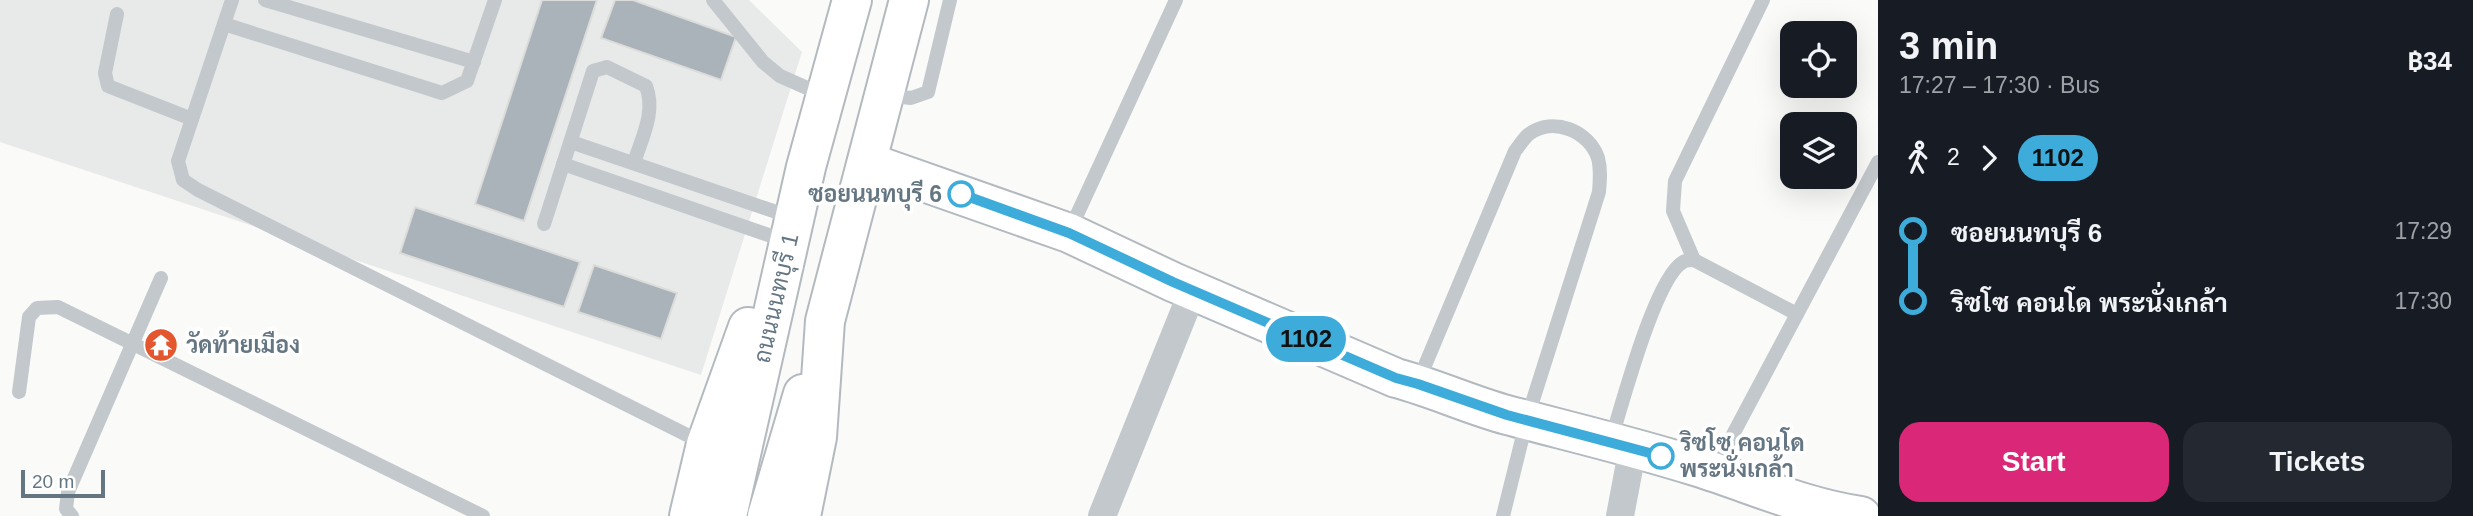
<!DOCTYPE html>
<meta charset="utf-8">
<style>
:root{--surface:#171b24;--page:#242831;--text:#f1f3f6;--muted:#9ea1a6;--accent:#db2777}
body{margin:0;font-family:Arial,Sarabun,sans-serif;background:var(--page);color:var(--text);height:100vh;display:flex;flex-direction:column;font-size:26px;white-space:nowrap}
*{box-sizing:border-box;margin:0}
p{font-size:23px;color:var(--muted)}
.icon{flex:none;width:38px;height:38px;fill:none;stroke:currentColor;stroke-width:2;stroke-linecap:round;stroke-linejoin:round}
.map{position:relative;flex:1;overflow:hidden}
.details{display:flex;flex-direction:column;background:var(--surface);width:595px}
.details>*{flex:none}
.badge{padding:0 14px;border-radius:23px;font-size:24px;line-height:46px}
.fabs{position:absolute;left:1780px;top:21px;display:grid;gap:14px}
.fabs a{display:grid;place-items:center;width:77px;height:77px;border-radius:14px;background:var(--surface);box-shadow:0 7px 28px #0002;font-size:35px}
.scale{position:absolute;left:21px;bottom:18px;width:84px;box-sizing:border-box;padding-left:7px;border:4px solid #657683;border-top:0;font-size:19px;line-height:24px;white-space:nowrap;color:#657683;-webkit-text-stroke:5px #fff;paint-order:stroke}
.map>.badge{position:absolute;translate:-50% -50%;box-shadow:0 0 0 4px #fff}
.legs{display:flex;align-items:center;gap:10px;height:77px;padding:0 21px;font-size:23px}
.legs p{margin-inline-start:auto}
.head{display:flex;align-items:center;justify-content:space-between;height:119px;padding:0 21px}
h1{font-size:38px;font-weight:800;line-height:52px}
.button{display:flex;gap:14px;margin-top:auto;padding:14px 21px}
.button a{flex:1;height:80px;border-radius:21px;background:var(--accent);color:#fff;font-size:28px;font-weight:800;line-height:80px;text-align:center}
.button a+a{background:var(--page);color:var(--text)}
ul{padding:0 21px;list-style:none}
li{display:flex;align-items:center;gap:24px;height:70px;font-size:26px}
li i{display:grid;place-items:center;width:10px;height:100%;margin:0 9px;background:currentColor}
li i::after{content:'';width:18px;height:18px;margin:-9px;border:5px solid;border-radius:50%;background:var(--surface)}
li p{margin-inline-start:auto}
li:first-child i{background:linear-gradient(#0000 50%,currentColor 0)}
li:last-child i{background:linear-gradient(currentColor 50%,#0000 0)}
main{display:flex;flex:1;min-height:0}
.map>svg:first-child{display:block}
</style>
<main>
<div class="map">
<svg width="1878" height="516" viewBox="0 0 1878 516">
<rect width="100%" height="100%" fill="#fafaf8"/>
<polygon fill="#e8e9e9" points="0,0 749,0 802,52 701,375 0,142"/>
<g fill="#aab3b9" stroke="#dcdcda" stroke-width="2">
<polygon points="542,0 597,0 524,221 475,204"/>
<polygon points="615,0 633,0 736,37 721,80 601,38"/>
<polygon points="415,207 580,262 564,307 400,253"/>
<polygon points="594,265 677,293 661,339 578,312"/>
</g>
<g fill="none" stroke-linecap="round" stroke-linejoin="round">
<g stroke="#b3babf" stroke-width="42">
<g id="secondary">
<path d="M867,162L1069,233L1173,282L1396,378C1434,388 1470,405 1507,415C1571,432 1635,447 1698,467C1752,484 1805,508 1861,516"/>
<polyline points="689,516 706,444 748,327"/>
<polyline points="727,516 806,167 852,0"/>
<polyline points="767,516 803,394"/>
<polyline points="801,516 817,437 825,321 909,0"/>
</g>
</g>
<g stroke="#c3c8cc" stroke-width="14">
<polyline points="232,0 178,161 183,180 198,190 703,443"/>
<polyline points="265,0 474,62"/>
<polyline points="713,0 763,62 780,76 823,95"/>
<polyline points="1763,0 1675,181 1673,211 1694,260 1797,314"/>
<polyline points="117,14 105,73 108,86 192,119"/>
<polyline points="224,24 442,93 467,81 495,0"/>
<polyline points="885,95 911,98 928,92 950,0"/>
<polyline points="571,142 788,216"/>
<polyline points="563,164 780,239"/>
<path d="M544,224L593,71L607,67L646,86C656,112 642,137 634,163"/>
<polyline points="1069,232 1176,0"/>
<path d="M1418,382L1515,151C1519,146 1524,138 1529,134C1553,116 1589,131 1598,158C1601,169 1600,180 1599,192L1527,419L1503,516"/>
<polyline points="19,392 29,317 37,308 58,307 483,516"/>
<path d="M1611,440C1622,405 1655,278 1683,262C1686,260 1690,260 1694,260"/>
<polyline points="1714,470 1878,162"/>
<polyline points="72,516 66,509 68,492 161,278"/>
</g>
<g stroke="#c3c8cc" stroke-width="28">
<polyline points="1102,516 1193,290"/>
<polyline points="1620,516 1633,447"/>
</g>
<use href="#secondary" stroke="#fff" stroke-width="38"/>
</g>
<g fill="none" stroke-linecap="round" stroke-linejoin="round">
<g stroke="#fff" stroke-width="16">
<polyline id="line-1" points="961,194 1069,233 1173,282 1396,378 1418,384 1507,415 1661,456"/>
</g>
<use href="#line-1" stroke="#3dacda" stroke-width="10"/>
</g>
<defs>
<g id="temple-disc" transform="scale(1.75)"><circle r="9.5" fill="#e4572e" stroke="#fff"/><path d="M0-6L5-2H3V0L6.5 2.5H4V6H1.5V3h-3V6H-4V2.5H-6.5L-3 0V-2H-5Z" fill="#fff"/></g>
</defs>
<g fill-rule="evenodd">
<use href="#temple-disc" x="161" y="345"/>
</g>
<g fill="#fff" stroke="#3dacda" stroke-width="3.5">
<circle cx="961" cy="194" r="12"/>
<circle cx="1661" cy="456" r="12"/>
</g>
<g text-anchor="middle" stroke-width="7" stroke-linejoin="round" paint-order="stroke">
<g font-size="23" font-weight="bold" fill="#657683" stroke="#fff" text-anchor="end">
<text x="942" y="202">ซอยนนทบุรี 6</text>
<text x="1680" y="451" text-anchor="start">ริซโซ คอนโด<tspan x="1680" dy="26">พระนั่งเกล้า</tspan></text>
</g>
<g font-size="23" fill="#657683" stroke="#fff">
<text transform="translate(776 298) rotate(-77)" y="8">ถนนนนทบุรี 1</text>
</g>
<g font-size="23" font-weight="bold" fill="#657683" stroke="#fff" text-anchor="start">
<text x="186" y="353">วัดท้ายเมือง</text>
</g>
</g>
</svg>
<div class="fabs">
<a><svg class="icon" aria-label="locate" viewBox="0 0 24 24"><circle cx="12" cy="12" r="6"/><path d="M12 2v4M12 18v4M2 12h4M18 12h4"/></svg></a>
<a><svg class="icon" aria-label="layers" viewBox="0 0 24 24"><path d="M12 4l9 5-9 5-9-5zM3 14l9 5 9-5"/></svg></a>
</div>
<div class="scale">20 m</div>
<b class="badge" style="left:1306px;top:339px;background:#3dacda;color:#111">1102</b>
</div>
<section class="details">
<div class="head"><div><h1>3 min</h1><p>17:27 – 17:30 · Bus</p></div><b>฿34</b></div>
<div class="legs"><svg class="icon" aria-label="walk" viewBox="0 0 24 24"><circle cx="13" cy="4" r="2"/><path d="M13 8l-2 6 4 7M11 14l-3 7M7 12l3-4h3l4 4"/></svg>2<svg class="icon" aria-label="forward" viewBox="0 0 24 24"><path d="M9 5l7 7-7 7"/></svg><b class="badge" style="background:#3dacda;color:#111">1102</b></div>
<ul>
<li><i style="color:#3dacda"></i><b>ซอยนนทบุรี 6</b><p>17:29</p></li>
<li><i style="color:#3dacda"></i><b>ริซโซ คอนโด พระนั่งเกล้า</b><p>17:30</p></li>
</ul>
<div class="button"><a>Start</a><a>Tickets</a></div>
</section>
</main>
